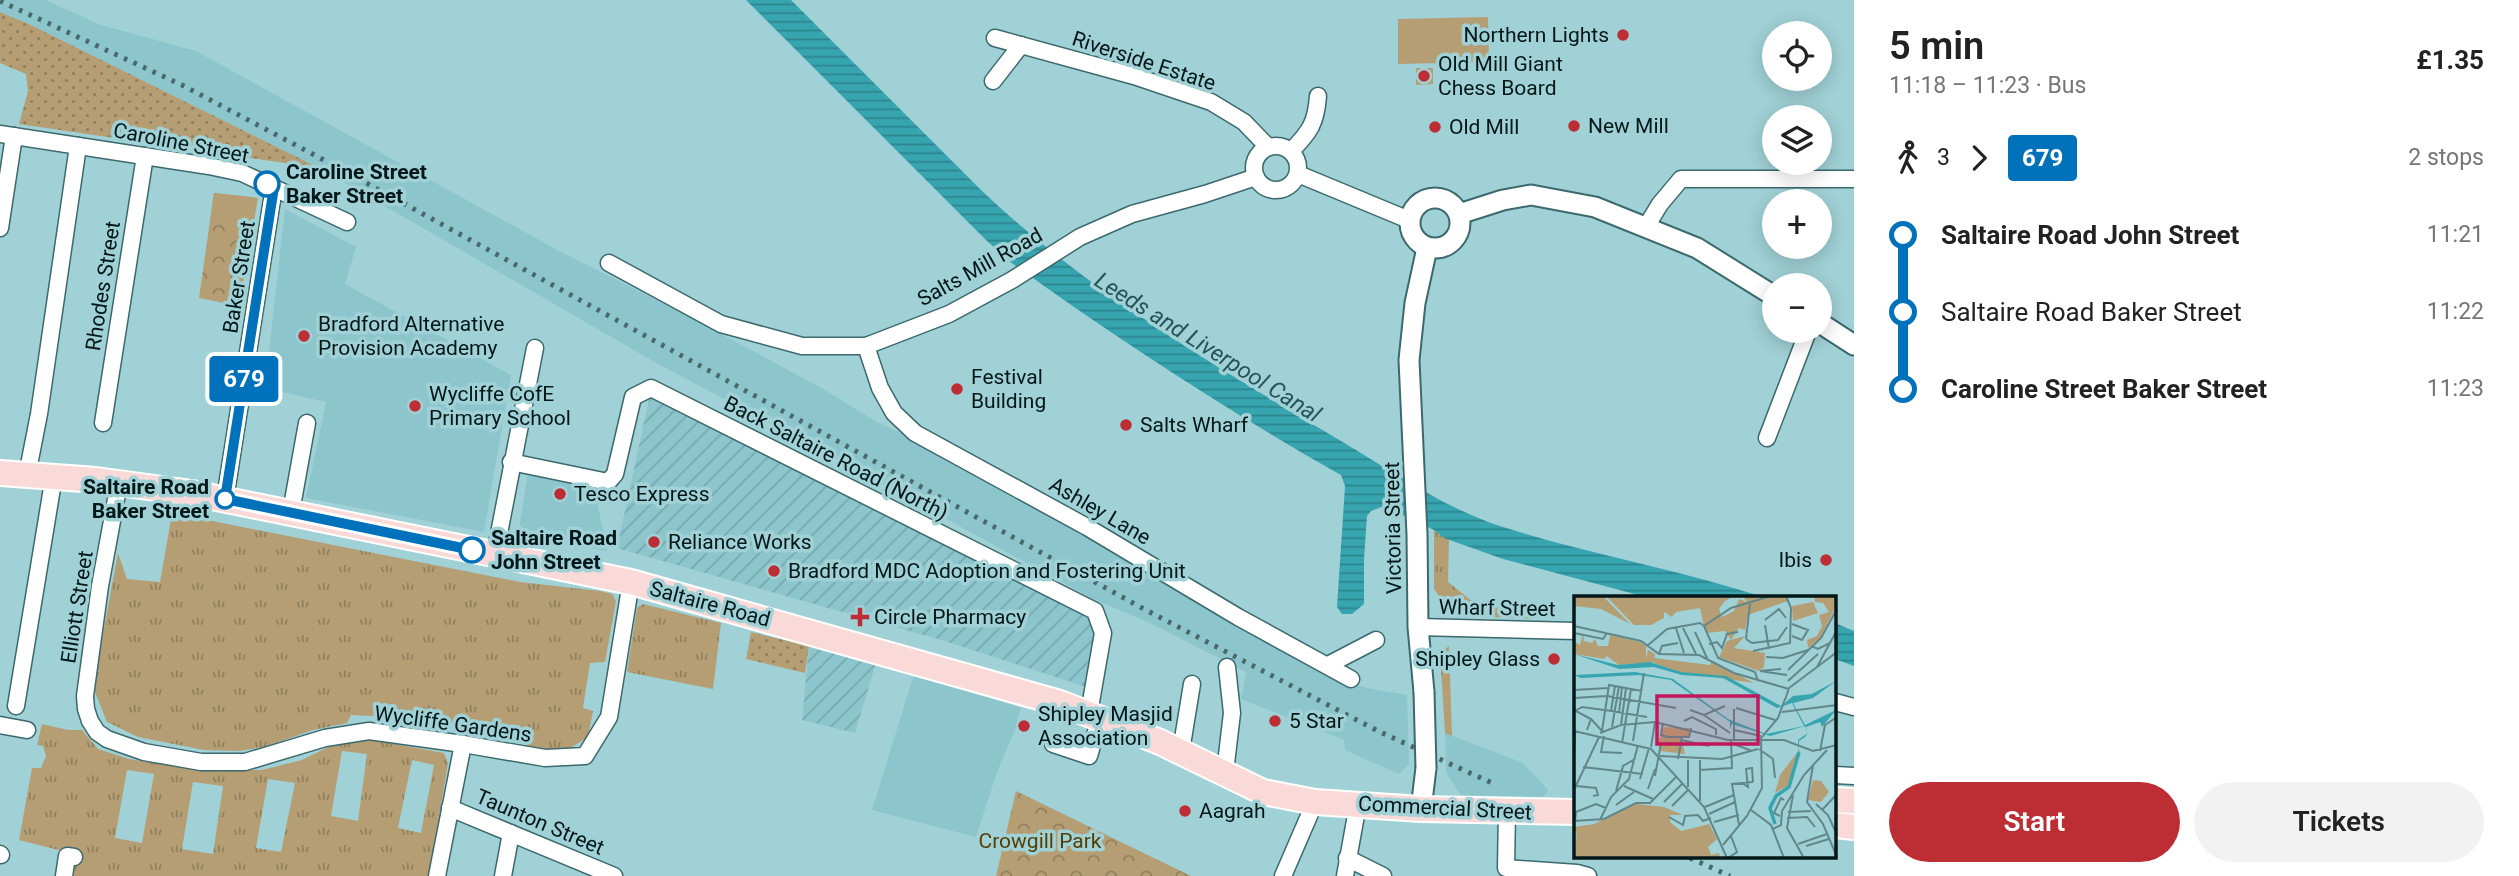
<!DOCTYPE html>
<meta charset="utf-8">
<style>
:root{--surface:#fff;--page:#f2f2f2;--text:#222;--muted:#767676;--accent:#bd2d34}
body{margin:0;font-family:Roboto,sans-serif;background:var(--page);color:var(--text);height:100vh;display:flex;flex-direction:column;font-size:26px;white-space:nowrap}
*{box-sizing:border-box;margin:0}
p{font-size:23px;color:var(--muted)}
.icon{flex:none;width:38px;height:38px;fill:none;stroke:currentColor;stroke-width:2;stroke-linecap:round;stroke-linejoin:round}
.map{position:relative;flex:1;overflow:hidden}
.drawer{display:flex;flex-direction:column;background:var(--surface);width:665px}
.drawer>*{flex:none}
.badge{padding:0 14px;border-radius:5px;font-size:24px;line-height:46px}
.fabs{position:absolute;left:1762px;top:21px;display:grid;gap:14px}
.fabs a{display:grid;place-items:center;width:70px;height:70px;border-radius:50%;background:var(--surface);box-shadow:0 4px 18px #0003;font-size:35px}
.map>.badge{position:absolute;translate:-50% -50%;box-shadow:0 0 0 4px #fff}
.legs{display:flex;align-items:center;gap:10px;height:77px;padding:0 35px;font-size:23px}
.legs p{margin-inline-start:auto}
.head{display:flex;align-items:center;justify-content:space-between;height:119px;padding:0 35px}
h1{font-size:38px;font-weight:600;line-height:52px}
.action{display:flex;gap:14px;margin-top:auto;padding:14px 35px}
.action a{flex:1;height:80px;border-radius:42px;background:var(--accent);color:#fff;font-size:28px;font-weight:600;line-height:80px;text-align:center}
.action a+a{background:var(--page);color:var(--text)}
ul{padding:0 35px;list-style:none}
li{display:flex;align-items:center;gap:24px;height:77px;font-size:26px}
li i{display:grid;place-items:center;width:10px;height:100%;margin:0 9px;background:currentColor}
li i::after{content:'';width:18px;height:18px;margin:-9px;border:5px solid;border-radius:50%;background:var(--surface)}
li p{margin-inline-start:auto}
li:first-child i{background:linear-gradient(#0000 50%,currentColor 0)}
li:last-child i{background:linear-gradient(currentColor 50%,#0000 0)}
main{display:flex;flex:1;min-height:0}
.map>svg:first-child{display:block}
</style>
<main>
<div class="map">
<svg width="1854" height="876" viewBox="0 0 1854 876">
<defs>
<pattern id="industrial-furrows" width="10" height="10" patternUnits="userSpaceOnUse" patternTransform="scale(1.75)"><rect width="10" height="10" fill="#8cc6cc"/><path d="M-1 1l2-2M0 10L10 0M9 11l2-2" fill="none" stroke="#77a9af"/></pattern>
<pattern id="grass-tufts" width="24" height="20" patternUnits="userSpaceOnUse" patternTransform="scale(1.75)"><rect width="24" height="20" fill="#b59e73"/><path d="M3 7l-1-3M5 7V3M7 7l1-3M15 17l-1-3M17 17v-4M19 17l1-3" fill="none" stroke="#91805e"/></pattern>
<pattern id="park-crowns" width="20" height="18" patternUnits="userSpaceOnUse" patternTransform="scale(1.75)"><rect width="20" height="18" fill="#b59e73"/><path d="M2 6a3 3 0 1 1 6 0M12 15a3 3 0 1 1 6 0" fill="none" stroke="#91805e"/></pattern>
<pattern id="garden-dots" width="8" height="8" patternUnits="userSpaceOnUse" patternTransform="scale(1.75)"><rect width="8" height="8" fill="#b59e73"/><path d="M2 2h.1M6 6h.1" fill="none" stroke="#91805e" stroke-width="1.8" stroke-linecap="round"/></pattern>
<pattern id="water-rules" width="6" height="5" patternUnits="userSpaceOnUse" patternTransform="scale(1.75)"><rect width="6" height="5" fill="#37a5af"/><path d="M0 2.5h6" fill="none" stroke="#2c858e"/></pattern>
</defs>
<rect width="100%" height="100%" fill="#a0d1d6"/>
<g fill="#8cc6cc">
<polygon points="0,0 46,0 98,24 196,51 561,252 686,315 825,390 875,421 918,441 1054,515 1331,677 1367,688 1407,695 1409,764 1399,774 1345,750 1344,740 1241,699 1246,672 1150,623 1091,598 798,438 658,364 319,168 31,25 0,12"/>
<polygon points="285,209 356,247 345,284 511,375 484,532 306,498 326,402 265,388"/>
<polygon points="528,472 594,486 607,551 518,535"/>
<polygon points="914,674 1021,708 1015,730 997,772 976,837 872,810"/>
<polygon points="1445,733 1523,763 1548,790 1544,797 1461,795 1446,773"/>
</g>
<g fill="url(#industrial-furrows)">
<polygon points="650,395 1086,610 1098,628 1086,687 948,642 617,548"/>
<polygon points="809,646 876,663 855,733 802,720"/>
</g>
<g fill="url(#grass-tufts)" fill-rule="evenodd">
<polygon points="172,513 520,582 600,591 612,594 616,601 605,662 590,663 583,708 593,711 588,737 564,752 532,749 525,746 517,735 431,719 351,715 347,723 313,730 264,747 239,751 204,750 138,737 107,722 93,687 118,553 127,579 160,582"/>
<polygon points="1434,530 1444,538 1449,539 1448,582 1473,602 1535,616 1532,619 1452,615 1434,589"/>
<polygon points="643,604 721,623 713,689 627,672 637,608"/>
<polygon points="1449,646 1452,736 1445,733 1440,653"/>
<path d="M42,724L68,730H82L98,749L129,759L201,770H262L302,760L334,744L362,738L444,753L448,763L429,876H71L74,854L19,840L32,768H41L46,756L43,746L37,745ZM342,751L367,754L358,821L331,816ZM412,760L434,765L421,833L398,828ZM127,770L154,774L142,843L115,838ZM268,779L295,783L281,852L256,848ZM193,782L223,786L213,854L182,849Z"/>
</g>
<g fill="url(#park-crowns)">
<polygon points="214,193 258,198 239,306 199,298"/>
<polygon points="1016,791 1191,876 996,876"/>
</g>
<g fill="url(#garden-dots)">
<polygon points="0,12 31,25 319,168 19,124 28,91 26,74 0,63"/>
<polygon points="751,632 809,646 805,673 746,659"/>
</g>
<g fill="#b59e73">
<polygon points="1488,17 1489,62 1398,64 1398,19"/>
<polygon points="1416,68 1433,68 1433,84 1416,85"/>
<polygon points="214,193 251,197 245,227 210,221"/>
</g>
<g fill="url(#water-rules)">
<path d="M746,0H791L981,190C1088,292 1215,366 1341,441C1392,471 1444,508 1500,526C1587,554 1679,569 1766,598H1652L1642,596L1503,559L1444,538L1434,530L1384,506L1371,511L1367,516L1364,559V604L1352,614H1342L1337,607L1345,486L1341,475C1226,410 1116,338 1009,261L986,240Z"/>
<polygon points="1835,623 1854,631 1854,666 1835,659"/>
</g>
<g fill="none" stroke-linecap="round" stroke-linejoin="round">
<g stroke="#3b696d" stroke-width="19">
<g id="minor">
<polyline points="995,38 1134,76 1211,102 1244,122 1268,147"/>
<polyline points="993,81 1021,45"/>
<polyline points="0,134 209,166 242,173 347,222"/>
<circle cx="1276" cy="168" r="22"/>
<path d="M1291,151C1310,132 1316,123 1318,96"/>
<polyline points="1298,174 1409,220"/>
<polyline points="1646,227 1660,204 1681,179 1854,179"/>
<polyline points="0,228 14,136"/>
<polyline points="609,263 721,324 802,346 866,346 949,314 1012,280 1080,237 1132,214 1205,194 1256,177"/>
<polyline points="866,346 880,388 894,413 915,433 1087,527 1238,617 1351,679"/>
<polyline points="103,423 145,156"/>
<polyline points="1767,438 1808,331"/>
<polyline points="511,462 608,482 615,474 633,397 651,388 1095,611 1103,633 1089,713"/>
<polyline points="27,475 39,414 78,146"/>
<polyline points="119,483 100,586 85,696 86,709 90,721 97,732 107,739 144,752 201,762 245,762 325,738 369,731 463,744 545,758 585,756 609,717 631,582"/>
<polyline points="225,499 274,187"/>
<polyline points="291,512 307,423"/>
<polyline points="495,554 535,348"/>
<polyline points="1418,627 1576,631"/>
<polyline points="1328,665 1376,640"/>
<polyline points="1835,702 1854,707"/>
<polyline points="16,706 54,476"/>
<polyline points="0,725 27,730"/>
<polyline points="1053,744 1089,756 1100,718"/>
<polyline points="1181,751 1192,684"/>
<polyline points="1225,772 1232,713 1227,667"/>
<polyline points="1835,775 1854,776"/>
<polyline points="450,808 614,876"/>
<polyline points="1507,810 1506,868 1577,873 1588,876"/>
<polyline points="0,854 1,855"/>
<polyline points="1347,858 1383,876"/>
<polyline points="64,876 67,856 74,857"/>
<polyline points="437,876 463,744"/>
<polyline points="503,876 511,833"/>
<polyline points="1283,876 1315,802"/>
<polyline points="1345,876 1358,804"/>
</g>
</g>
<g stroke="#3b696d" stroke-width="23">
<g id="tertiary">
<circle cx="1435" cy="223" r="25"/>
<polyline points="1459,214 1503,200 1531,195 1595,207 1697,248 1774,296"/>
<polyline points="1820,323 1854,345"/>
<polyline points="1424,692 1418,627 1417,534 1409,360 1415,303 1427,248"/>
<polyline points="1421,809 1426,768"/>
</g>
</g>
<g stroke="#fff" stroke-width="28">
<g id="primary">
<polyline points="0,473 96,480 192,493 631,582 1060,703 1160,742 1263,792 1315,802 1421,809 1576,812"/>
<polyline points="1835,800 1854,801"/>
<polyline points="1835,825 1854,827"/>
</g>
</g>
<use href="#minor" stroke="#fff" stroke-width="16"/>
<use href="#tertiary" stroke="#fff" stroke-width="19"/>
<use href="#primary" stroke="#fadad8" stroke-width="24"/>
<g stroke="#48686c" stroke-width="5" stroke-dasharray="3.5 7" stroke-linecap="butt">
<polyline points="0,1 182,85 339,168 1144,609 1378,731 1492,783"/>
<polyline points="1690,858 1730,876"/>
</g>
<g stroke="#3b696d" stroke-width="23" stroke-linecap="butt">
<polyline id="tertiary-bridge" points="1424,692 1426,768"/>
</g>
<use href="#tertiary-bridge" stroke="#fff" stroke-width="19"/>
</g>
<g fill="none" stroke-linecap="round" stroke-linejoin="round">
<g stroke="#fff" stroke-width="16">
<polyline id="line-1" points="267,184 274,187 225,499 472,550"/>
</g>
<use href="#line-1" stroke="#0072bc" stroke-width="10"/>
</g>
<g fill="#bd2d34" stroke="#a0d1d6" stroke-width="2.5">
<circle cx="1623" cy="35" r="7"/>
<circle cx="1424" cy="76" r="7"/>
<circle cx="1574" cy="126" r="7"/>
<circle cx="1435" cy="127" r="7"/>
<circle cx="304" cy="336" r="7"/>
<circle cx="957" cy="389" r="7"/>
<circle cx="415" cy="406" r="7"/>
<circle cx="1126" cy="425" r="7"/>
<circle cx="560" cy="494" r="7"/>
<circle cx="654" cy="542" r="7"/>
<circle cx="1826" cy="560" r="7"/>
<circle cx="774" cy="571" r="7"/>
<path d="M856.5 606.5h7v7h7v7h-7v7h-7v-7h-7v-7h7z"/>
<circle cx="1554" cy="659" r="7"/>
<circle cx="1275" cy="721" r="7"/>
<circle cx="1024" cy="726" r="7"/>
<circle cx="1185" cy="811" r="7"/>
</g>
<g fill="#fff" stroke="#0072bc" stroke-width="3.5">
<circle cx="267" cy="184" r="12"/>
<circle cx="225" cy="499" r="9"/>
<circle cx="472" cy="550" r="12"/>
</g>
<g text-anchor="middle" stroke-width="7" stroke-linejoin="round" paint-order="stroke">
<g font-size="21" fill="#041719" stroke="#a0d1d6" text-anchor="start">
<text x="1609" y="42" text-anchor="end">Northern Lights</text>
<text x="1438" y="71">Old Mill Giant<tspan x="1438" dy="24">Chess Board</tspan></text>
<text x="1588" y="133">New Mill</text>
<text x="1449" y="134">Old Mill</text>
<text x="318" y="331">Bradford Alternative<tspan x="318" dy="24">Provision Academy</tspan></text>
<text x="971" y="384">Festival<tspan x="971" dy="24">Building</tspan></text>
<text x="429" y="401">Wycliffe CofE<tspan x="429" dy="24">Primary School</tspan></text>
<text x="1140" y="432">Salts Wharf</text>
<text x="574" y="501">Tesco Express</text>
<text x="668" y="549">Reliance Works</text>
<text x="1812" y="567" text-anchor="end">Ibis</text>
<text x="788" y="578">Bradford MDC Adoption and Fostering Unit</text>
<text x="874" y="624">Circle Pharmacy</text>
<text x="1540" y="666" text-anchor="end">Shipley Glass</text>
<text x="1038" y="721">Shipley Masjid<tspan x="1038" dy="24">Association</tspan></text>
<text x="1289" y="728">5 Star</text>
<text x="1199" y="818">Aagrah</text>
</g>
<g font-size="21" fill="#041719" stroke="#a0d1d6">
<text transform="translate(1144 61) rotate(18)" y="7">Riverside Estate</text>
<text transform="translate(181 143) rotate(11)" y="7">Caroline Street</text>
<text transform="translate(980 267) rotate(-29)" y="7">Salts Mill Road</text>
<text transform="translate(239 277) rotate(-81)" y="7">Baker Street</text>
<text transform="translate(103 286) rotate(-81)" y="7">Rhodes Street</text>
<text transform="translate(836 458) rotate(27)" y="7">Back Saltaire Road (North)</text>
<text transform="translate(1100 511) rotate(30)" y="7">Ashley Lane</text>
<text transform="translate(1393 528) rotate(-91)" y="7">Victoria Street</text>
<text transform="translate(710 604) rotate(15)" y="7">Saltaire Road</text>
<text transform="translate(77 607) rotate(-81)" y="7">Elliott Street</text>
<text transform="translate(1497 608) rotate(1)" y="7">Wharf Street</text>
<text transform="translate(453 724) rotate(8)" y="7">Wycliffe Gardens</text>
<text transform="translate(1445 808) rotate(3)" y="7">Commercial Street</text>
<text transform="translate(540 822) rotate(23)" y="7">Taunton Street</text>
</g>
<g font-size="21" font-weight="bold" fill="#041719" stroke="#a0d1d6" text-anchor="start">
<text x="286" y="179">Caroline Street<tspan x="286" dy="24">Baker Street</tspan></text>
<text x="209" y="494" text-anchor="end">Saltaire Road<tspan x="209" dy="24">Baker Street</tspan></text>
<text x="491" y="545">Saltaire Road<tspan x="491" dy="24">John Street</tspan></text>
</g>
<g font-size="21" fill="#563e03" stroke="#a0d1d6">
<text x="1040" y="848">Crowgill Park</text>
</g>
<g font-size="23" font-style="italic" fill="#265459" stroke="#a0d1d6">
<text transform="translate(1208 347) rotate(32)" y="8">Leeds and Liverpool Canal</text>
</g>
</g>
<g transform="translate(1574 596)">
<rect width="262" height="262" fill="#a0d1d6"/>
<path d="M169,0H212L214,5L174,19L171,34L165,32L157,44L151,35L132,37L128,20L154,1L144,14L148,21L160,15L165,3L173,6ZM239,6L244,17L219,25L218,10ZM80,62L136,69L138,65L180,87L106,76L80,67ZM90,131L115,132V140L107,141L111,158L86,155L84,146ZM226,153L217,188L201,197L206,179Z" fill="#b59e73"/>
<path d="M240,0H262V11L246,42L234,52L233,44L243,40L248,30L245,19L255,16L249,7L241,6ZM171,40L160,52L191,57L190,71L185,75L145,61L153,45ZM62,208L90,211L109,219H96V227L0,237V231L20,228Z" fill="#b59e73"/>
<path d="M239,184L247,185L255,196L247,206L234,204Z" fill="#b59e73"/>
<path d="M0,0H29L56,28L27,13L0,10ZM32,0H160L144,9L147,19L130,29L126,12L102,16L98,21L90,16V22L77,29H60ZM9,37L10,45L18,47L21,43L24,50H34L36,39L66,46L72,50V63L74,54L81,58L80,66L45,69L33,60L30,63L0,58V45L6,49ZM91,222L107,235L135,228L143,243L134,251L137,259L145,257L146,262H1L3,234L56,223Z" fill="#b59e73"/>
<path d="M0,58L44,69L76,66L107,76L152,80L207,110L219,100L238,98L262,85L239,102L219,107L231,129L262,114L248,131L246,126L232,131L234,137L231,141L225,145V158L224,144L234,137L231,130L196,140L158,128L156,133V126L97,84L65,79L7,82L0,79L61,76L99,83L154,123L192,138L230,130L218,107L203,112L149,82L108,79L80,71L45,73Z" fill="#37a5af"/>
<path fill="none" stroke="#37a5af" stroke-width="3.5" d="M201,228L196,212L202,200L215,191L225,156"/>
<path fill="none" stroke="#62878a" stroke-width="2" d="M191,24L205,13L212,22M191,29L195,53M0,30L67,45L85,58L125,59L160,77L215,93M130,30L144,62L181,76L184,85M130,30L157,12L197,0M102,32L110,57M109,32L122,58M121,36L133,62M0,37L29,43L33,37M218,40L228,44L234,34L218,28M172,43L178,47L204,44L213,31M172,43L176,8M135,48L143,46L148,52L153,38L164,36M73,50L93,33L126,27L130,30M237,50L244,53L256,47M179,55L216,47L217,12L212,0M85,58L88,50L104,47M192,61L209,62L234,54M243,71L263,34M214,74L247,42L263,13M186,75L213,79M186,75L207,73M214,85L244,58M0,94L34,92M0,102L33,100L102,112M211,104L215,92L263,56M162,112L201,124M0,114L17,123L13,134M31,114L73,121M116,114L130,119L151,110M1,115L8,111L30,114M37,115L41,90M208,116L263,109M45,117L48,91M130,119L156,137M17,123L28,135L35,89L68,95M110,125L118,121L142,133V139M89,127L87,139L94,141H115L117,132M47,129L52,92M38,131L45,90M160,134L187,140M0,135L77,153L130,211L153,262M26,137L47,129L81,126L154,144H210L239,155L263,149M30,140L27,156L48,157M107,144L135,150M160,144V113M59,145L70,77M48,147L57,93M157,147L178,155M77,151L81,126M185,153L199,163L201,182M246,155L251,129L263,121M86,160L148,163L184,153M0,163L1,136M104,163L108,141M239,169L233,206L249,228L263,261M9,171L69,178M125,174L158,172L157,144M81,180L87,147M66,183L75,152M168,187L174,191L172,173L178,172L179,186M2,190L22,192L24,199L19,200M50,190L79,203M114,191V164M74,193L81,173M0,194L25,141M42,195L49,170L61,163M219,199L213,232L230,262M126,205V164M90,206L109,187M242,208L254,219L263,239M42,209L60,196M98,210L115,193M131,211L160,199M177,214L197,229L210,262M248,214L263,198M214,216L237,215M135,218L161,206M110,220L124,219L129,225L137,222M206,220L200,217L207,202L210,204M95,221L109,229L111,220M213,222L233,221L241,231M26,224L37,201L55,183L64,149M0,225L30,223L62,207H76L103,180M1,225L2,216L22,208L32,212M140,226L165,219M165,229L158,188L179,186M199,233L207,229L208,215L230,179L253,154M224,248L253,238M149,249L173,220L188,192L187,142L204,122L211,103M232,250L255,243M154,262L163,256L157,240"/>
<path fill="#c2185b" fill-opacity="0.15" stroke="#c2185b" stroke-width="3.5" d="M83,100H184V148H83Z"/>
<rect width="262" height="262" fill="none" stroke="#041719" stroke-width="3.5"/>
</g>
</svg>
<div class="fabs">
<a><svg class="icon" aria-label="locate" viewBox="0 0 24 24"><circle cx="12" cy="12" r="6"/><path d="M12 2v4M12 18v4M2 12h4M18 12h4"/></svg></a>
<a><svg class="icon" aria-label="layers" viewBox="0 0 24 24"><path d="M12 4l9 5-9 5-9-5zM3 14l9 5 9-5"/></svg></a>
<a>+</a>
<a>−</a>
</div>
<b class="badge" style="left:244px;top:379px;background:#0072bc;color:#fff">679</b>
</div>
<section class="drawer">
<div class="head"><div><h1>5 min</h1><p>11:18 – 11:23 · Bus</p></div><b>£1.35</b></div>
<div class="legs"><svg class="icon" aria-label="walk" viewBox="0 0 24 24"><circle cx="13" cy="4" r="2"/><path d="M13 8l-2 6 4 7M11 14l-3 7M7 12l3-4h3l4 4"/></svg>3<svg class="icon" aria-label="forward" viewBox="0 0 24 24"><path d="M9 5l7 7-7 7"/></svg><b class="badge" style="background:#0072bc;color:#fff">679</b><p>2 stops</p></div>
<ul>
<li><i style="color:#0072bc"></i><b>Saltaire Road John Street</b><p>11:21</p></li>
<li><i style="color:#0072bc"></i><span>Saltaire Road Baker Street</span><p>11:22</p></li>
<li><i style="color:#0072bc"></i><b>Caroline Street Baker Street</b><p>11:23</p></li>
</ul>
<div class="action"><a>Start</a><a>Tickets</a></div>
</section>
</main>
